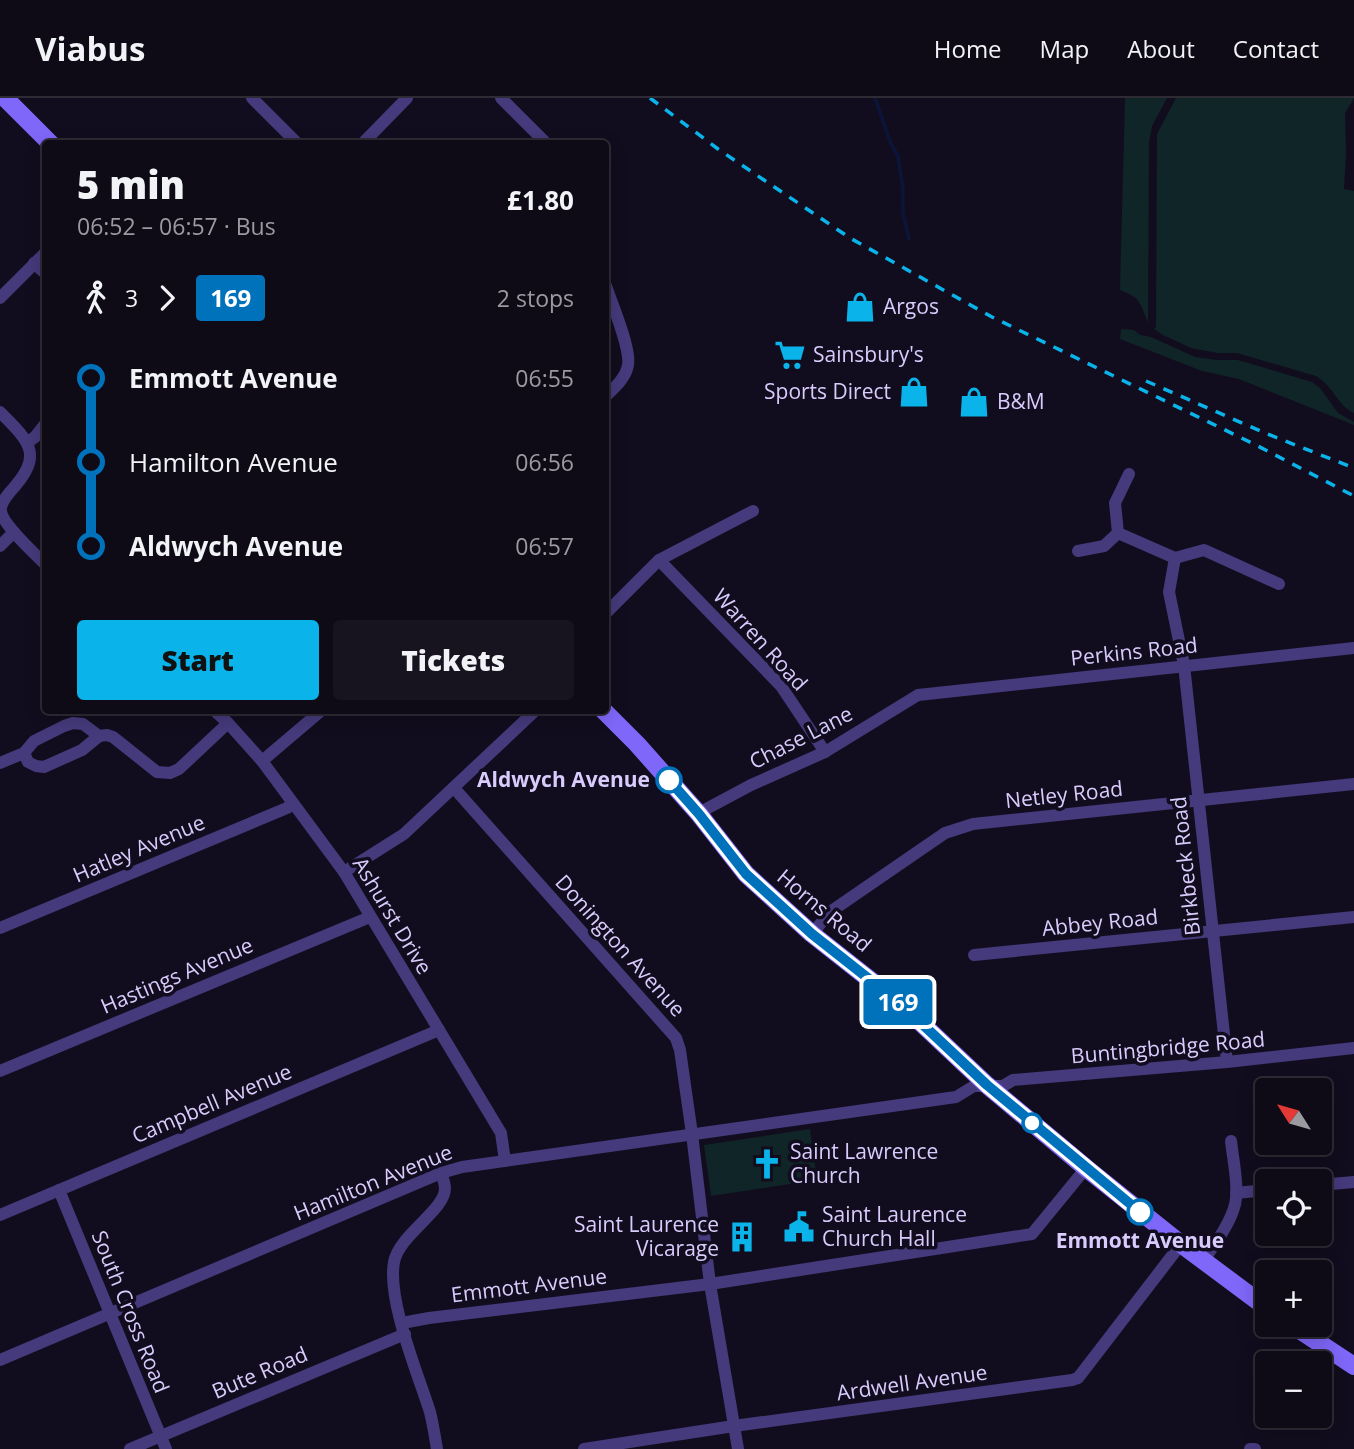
<!DOCTYPE html>
<meta charset="utf-8">
<style>
:root{--surface:#0e0a16;--page:#17131f;--text:#f1f3f6;--muted:#9b9aa1;--line:#2e2b35;--accent:#0ab4eb}
body{margin:0;font-family:"Open Sans",sans-serif;background:var(--page);color:var(--text);height:100vh;display:flex;flex-direction:column;font-size:26px;white-space:nowrap}
*{box-sizing:border-box;margin:0}
p{font-size:23px;color:var(--muted)}
.icon{flex:none;width:38px;height:38px;fill:none;stroke:currentColor;stroke-width:2;stroke-linecap:round;stroke-linejoin:round}
.map{position:relative;flex:1;overflow:hidden}
.panel{position:absolute;left:42px;top:42px;width:567px;height:574px;display:flex;flex-direction:column;background:var(--surface);border-radius:7px;box-shadow:0 4px 18px #0003,0 0 0 2px var(--line)}
.panel>*{flex:none}
.badge{padding:0 14px;border-radius:5px;font-size:24px;line-height:46px}
.needle{width:46px;rotate:307deg}
.fabs{position:absolute;left:1255px;top:980px;display:grid;gap:14px}
.fabs a{display:grid;place-items:center;width:77px;height:77px;border-radius:7px;background:var(--surface);box-shadow:0 4px 18px #0003,0 0 0 2px var(--line);font-size:35px}
.map>.badge{position:absolute;translate:-50% -50%;box-shadow:0 0 0 4px #fff}
.legs{display:flex;align-items:center;gap:10px;height:77px;padding:0 35px;font-size:23px}
.legs p{margin-inline-start:auto}
.summary{display:flex;align-items:center;justify-content:space-between;height:119px;padding:0 35px}
h1{font-size:38px;font-weight:800;line-height:52px}
.button{display:flex;gap:14px;margin-top:auto;padding:14px 35px}
.button a{flex:1;height:80px;border-radius:7px;background:var(--accent);color:#111;font-size:28px;font-weight:800;line-height:80px;text-align:center}
.button a+a{background:var(--page);color:var(--text)}
ul{padding:0 35px;list-style:none}
li{display:flex;align-items:center;gap:24px;height:84px;font-size:26px}
li i{display:grid;place-items:center;width:10px;height:100%;margin:0 9px;background:currentColor}
li i::after{content:'';width:18px;height:18px;margin:-9px;border:5px solid;border-radius:50%;background:var(--surface)}
li p{margin-inline-start:auto}
li:first-child i{background:linear-gradient(#0000 50%,currentColor 0)}
li:last-child i{background:linear-gradient(currentColor 50%,#0000 0)}
header{display:flex;align-items:center;gap:42px;box-sizing:border-box;height:98px;padding:0 35px;background:var(--surface);border-bottom:2px solid var(--line)}
header strong{font-size:33px}
nav{display:flex;gap:38px;margin-inline-start:auto;font-size:24px}
.map>svg:first-child{display:block}
</style>
<header>
<strong>Viabus</strong>
<nav><a>Home</a><a>Map</a><a>About</a><a>Contact</a></nav>
</header>
<div class="map">
<svg width="1354" height="1351" viewBox="0 0 1354 1351">
<rect width="100%" height="100%" fill="#120d1e"/>
<g fill="#102527">
<path d="M1125,0H1167L1152,28L1149,44L1148,224C1144,216 1141,201 1131,197C1128,195 1124,194 1120,192Z"/>
<path d="M1176,0H1354L1345,15L1346,54L1344,91L1354,93V315C1337,307 1334,289 1316,278L1237,255H1218L1191,250L1163,237L1154,231L1156,229L1157,36Z"/>
<polygon points="1121,231 1134,232 1140,237 1151,239 1195,259 1217,262 1238,262 1312,284 1320,290 1338,315 1354,324 1354,327 1239,281 1202,273 1120,241"/>
<polygon points="810,1031 817,1082 711,1098 704,1047"/>
</g>
<g fill="none" stroke-linecap="round" stroke-linejoin="round">
<polyline stroke="#0b1539" stroke-width="3.5" points="875,0 891,46 898,58 903,91 903,115 909,141"/>
<g stroke="#453a7b" stroke-width="12">
<polyline points="252,0 298,46"/>
<polyline points="501,0 547,46"/>
<polyline points="362,46 407,0"/>
<polyline points="34,165 46,176"/>
<path d="M606,188C612,206 631,250 628,267C626,280 614,290 606,298"/>
<polyline points="0,200 46,154"/>
<path d="M0,314C31,345 44,357 10,394C6,399 0,406 1,413C2,426 35,456 46,467"/>
<polyline points="28,344 35,339 46,325"/>
<polyline points="1129,376 1115,405 1118,435 1175,460"/>
<polyline points="0,448 14,434"/>
<polyline points="1078,453 1104,448 1118,435"/>
<polyline points="659,462 781,588 825,654"/>
<polyline points="606,515 659,462 753,413"/>
<polyline points="214,612 228,625 262,663 344,774 501,1035 505,1063"/>
<polyline points="24,655 28,664 36,668 44,669 82,652 99,638"/>
<polyline points="262,663 322,612"/>
<polyline points="0,665 24,655 34,643 64,628 73,625 83,626 99,638 107,637 113,639 157,674 170,675 179,671 228,625"/>
<polyline points="454,690 676,940 680,952 692,1036 710,1186 738,1351"/>
<polyline points="699,716 708,710 751,687 825,654 918,597 1354,550"/>
<polyline points="344,774 404,736 536,612"/>
<polyline points="0,830 287,710 292,706"/>
<polyline points="812,836 830,814 945,735 973,726 1354,686"/>
<polyline points="974,857 1354,819"/>
<polyline points="1227,964 1184,567 1169,494 1175,460 1204,452 1279,486"/>
<polyline points="0,973 370,819"/>
<polyline points="1320,1087 1354,1084"/>
<polyline points="59,1092 166,1351"/>
<polyline points="1236,1095 1267,1092"/>
<polyline points="0,1117 439,932"/>
<path d="M1203,1163C1214,1147 1228,1129 1234,1110C1240,1093 1233,1062 1231,1043"/>
<polyline points="402,1225 429,1220 710,1186 1032,1136 1086,1070"/>
<polyline points="0,1262 441,1075 462,1069 956,999 974,988 1003,988 1013,982 1227,964 1354,950"/>
<polyline points="130,1351 405,1236"/>
<path d="M437,1351C435,1339 433,1326 430,1314C418,1276 387,1202 394,1164C399,1137 444,1113 445,1091C445,1085 443,1080 441,1075"/>
<polyline points="584,1351 734,1328 1072,1282 1078,1280 1181,1146"/>
<polyline points="1250,1351 1255,1351"/>
</g>
<g stroke="#7f67f9" stroke-width="18">
<polyline points="5,0 51,46"/>
<polyline points="603,612 637,646 699,716 746,776 812,836 902,907 987,987 1086,1070 1181,1146 1267,1210"/>
<polyline points="1292,1227 1354,1268"/>
</g>
<g stroke="#0ab4eb" stroke-width="3.5" stroke-dasharray="10 9" stroke-linecap="butt">
<polyline points="650,0 718,51 850,140 992,219 1256,347 1354,398"/>
<polyline points="1146,283 1265,335 1354,370"/>
</g>
</g>
<g fill="none" stroke-linecap="round" stroke-linejoin="round">
<g stroke="#fff" stroke-width="16">
<polyline id="line-1" points="669,682 699,716 746,776 812,836 902,907 987,987 1140,1114"/>
</g>
<use href="#line-1" stroke="#0072bc" stroke-width="10"/>
</g>
<defs>
<g id="shop-bare" transform="scale(2.415)"><path d="M-5-2.5h2.3a2.7 3.5 0 0 1 5.4 0H5L5.5 6h-11ZM-1.5-2.5h3a1.5 2.3 0 0 0-3 0Z" fill="#0ab4eb" stroke="#120d1e" stroke-width="2.5" paint-order="stroke"/></g>
<g id="supermarket-bare" transform="scale(2.415)"><path d="M-6-5.5h2.5l.6 2H6L4.5 2H-2.5L-4.4-4H-6ZM-1.5 3.2a1.3 1.3 0 1 0 .1 0ZM3 3.2a1.3 1.3 0 1 0 .1 0Z" fill="#0ab4eb" stroke="#120d1e" stroke-width="2.5" paint-order="stroke"/></g>
<g id="church-bare" transform="scale(2.415)"><path d="M-1.2-6h2.4v3.5h3.3v2.4h-3.3V6h-2.4V-.1h-3.3v-2.4h3.3Z" fill="#0ab4eb" stroke="#120d1e" stroke-width="2.5" paint-order="stroke"/></g>
<g id="civic-bare" transform="scale(2.415)"><path d="M-.6-6.5H3V-4.5H.6V-3L4-1V1h2V6H-6V1h2V-1L-.6-3ZM-1.2 2.5V6h2.4V2.5Z" fill="#0ab4eb" stroke="#120d1e" stroke-width="2.5" paint-order="stroke"/></g>
<g id="building-bare" transform="scale(2.415)"><path d="M-4-6H4V6H1V3H-1V6H-4ZM-2.5-4.3h1.7v1.8h-1.7ZM.8-4.3h1.7v1.8H.8ZM-2.5-1h1.7V.8h-1.7ZM.8-1h1.7V.8H.8Z" fill="#0ab4eb" stroke="#120d1e" stroke-width="2.5" paint-order="stroke"/></g>
</defs>
<g fill-rule="evenodd">
<use href="#shop-bare" x="860" y="209"/>
<use href="#supermarket-bare" x="790" y="257"/>
<use href="#shop-bare" x="914" y="294"/>
<use href="#shop-bare" x="974" y="304"/>
<use href="#church-bare" x="767" y="1066"/>
<use href="#civic-bare" x="799" y="1129"/>
<use href="#building-bare" x="742" y="1139"/>
</g>
<g fill="#fff" stroke="#0072bc" stroke-width="3.5">
<circle cx="669" cy="682" r="12"/>
<circle cx="1032" cy="1025" r="9"/>
<circle cx="1140" cy="1114" r="12"/>
</g>
<g text-anchor="middle" stroke-width="7" stroke-linejoin="round" paint-order="stroke">
<g font-size="21" fill="#d8ccfd" stroke="#120d1e" text-anchor="start">
<text x="883" y="216">Argos</text>
<text x="813" y="264">Sainsbury's</text>
<text x="891" y="301" text-anchor="end">Sports Direct</text>
<text x="997" y="311">B&amp;M</text>
<text x="790" y="1061">Saint Lawrence<tspan x="790" dy="24">Church</tspan></text>
<text x="822" y="1124">Saint Laurence<tspan x="822" dy="24">Church Hall</tspan></text>
<text x="719" y="1134" text-anchor="end">Saint Laurence<tspan x="719" dy="24">Vicarage</tspan></text>
</g>
<g font-size="21" fill="#d8ccfd" stroke="#120d1e">
<text transform="translate(760 542) rotate(48)" y="7">Warren Road</text>
<text transform="translate(1134 554) rotate(-6)" y="7">Perkins Road</text>
<text transform="translate(801 640) rotate(-27)" y="7">Chase Lane</text>
<text transform="translate(1064 697) rotate(-6)" y="7">Netley Road</text>
<text transform="translate(139 751) rotate(-23)" y="7">Hatley Avenue</text>
<text transform="translate(1186 768) rotate(-96)" y="7">Birkbeck Road</text>
<text transform="translate(824 813) rotate(40)" y="7">Horns Road</text>
<text transform="translate(392 818) rotate(59)" y="7">Ashurst Drive</text>
<text transform="translate(1100 825) rotate(-6)" y="7">Abbey Road</text>
<text transform="translate(620 848) rotate(48)" y="7">Donington Avenue</text>
<text transform="translate(177 878) rotate(-23)" y="7">Hastings Avenue</text>
<text transform="translate(1168 950) rotate(-5)" y="7">Buntingbridge Road</text>
<text transform="translate(212 1006) rotate(-23)" y="7">Campbell Avenue</text>
<text transform="translate(373 1085) rotate(-22)" y="7">Hamilton Avenue</text>
<text transform="translate(529 1188) rotate(-7)" y="7">Emmott Avenue</text>
<text transform="translate(130 1214) rotate(68)" y="7">South Cross Road</text>
<text transform="translate(260 1275) rotate(-23)" y="7">Bute Road</text>
<text transform="translate(912 1285) rotate(-8)" y="7">Ardwell Avenue</text>
</g>
<g font-size="21" font-weight="bold" fill="#d8ccfd" stroke="#120d1e" text-anchor="end">
<text x="650" y="689">Aldwych Avenue</text>
<text x="1140" y="1150" text-anchor="middle">Emmott Avenue</text>
</g>
</g>
</svg>
<div class="fabs">
<a><svg class="needle" viewBox="-14 -14 28 28"><path d="M0-13l5 13h-10z" fill="#e53935"/><path d="M0 13l5-13h-10z" fill="#9b9aa1"/></svg></a>
<a><svg class="icon" aria-label="locate" viewBox="0 0 24 24"><circle cx="12" cy="12" r="6"/><path d="M12 2v4M12 18v4M2 12h4M18 12h4"/></svg></a>
<a>+</a>
<a>−</a>
</div>
<b class="badge" style="left:898px;top:904px;background:#0072bc;color:#fff">169</b>
<section class="panel">
<div class="summary"><div><h1>5 min</h1><p>06:52 – 06:57 · Bus</p></div><b>£1.80</b></div>
<div class="legs"><svg class="icon" aria-label="walk" viewBox="0 0 24 24"><circle cx="13" cy="4" r="2"/><path d="M13 8l-2 6 4 7M11 14l-3 7M7 12l3-4h3l4 4"/></svg>3<svg class="icon" aria-label="forward" viewBox="0 0 24 24"><path d="M9 5l7 7-7 7"/></svg><b class="badge" style="background:#0072bc;color:#fff">169</b><p>2 stops</p></div>
<ul>
<li><i style="color:#0072bc"></i><b>Emmott Avenue</b><p>06:55</p></li>
<li><i style="color:#0072bc"></i><span>Hamilton Avenue</span><p>06:56</p></li>
<li><i style="color:#0072bc"></i><b>Aldwych Avenue</b><p>06:57</p></li>
</ul>
<div class="button"><a>Start</a><a>Tickets</a></div>
</section>
</div>
